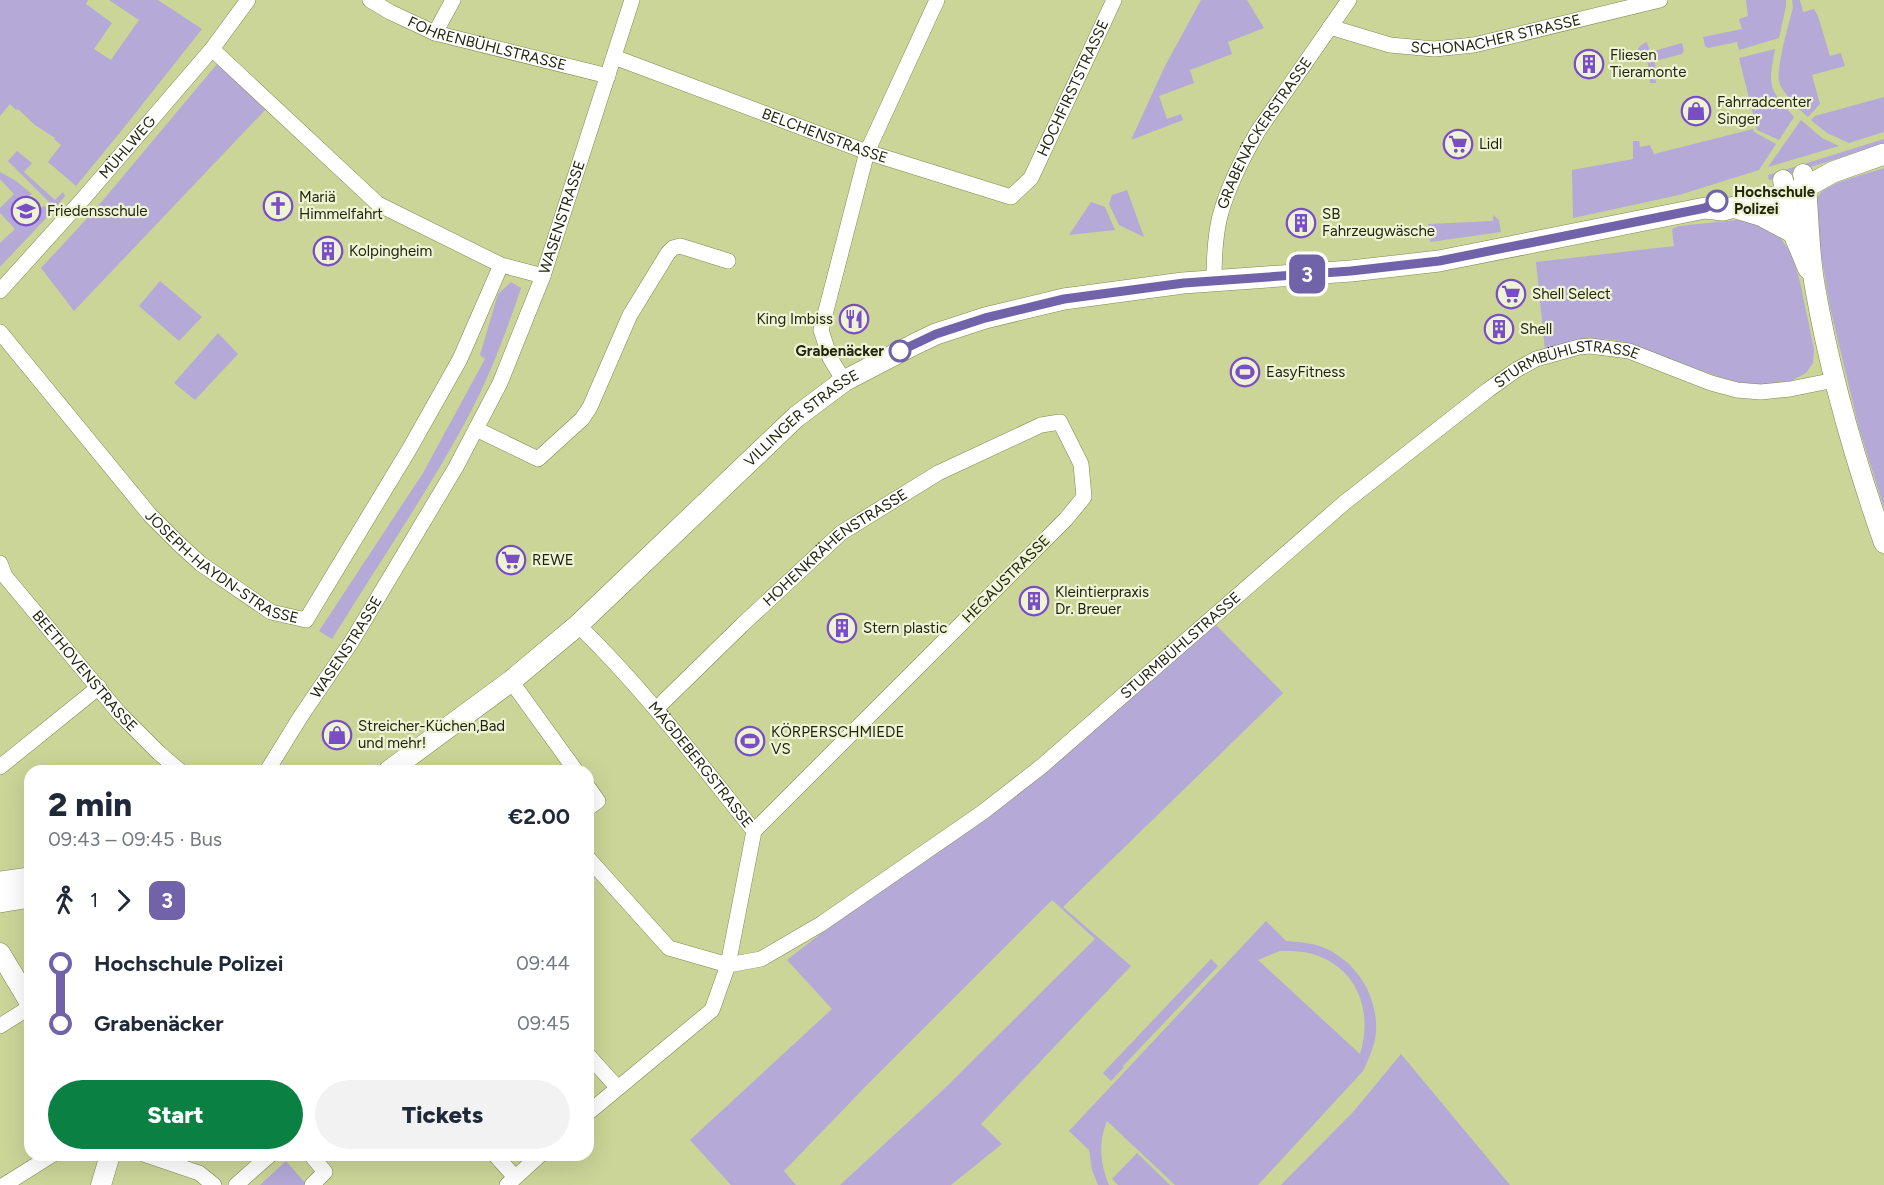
<!DOCTYPE html>
<meta charset="utf-8">
<style>
:root{--surface:#fff;--page:#f2f2f3;--text:#1f2937;--muted:#747a83;--accent:#0b8043}
body{margin:0;font-family:Figtree,sans-serif;background:var(--page);color:var(--text);height:100vh;display:flex;flex-direction:column;font-size:22px;white-space:nowrap}
*{box-sizing:border-box;margin:0}
p{font-size:20px;color:var(--muted)}
.icon{flex:none;width:33px;height:33px;fill:none;stroke:currentColor;stroke-width:2;stroke-linecap:round;stroke-linejoin:round}
.map{position:relative;flex:1;overflow:hidden}
.panel{position:absolute;left:24px;top:765px;width:570px;height:396px;display:flex;flex-direction:column;background:var(--surface);border-radius:18px;box-shadow:0 6px 24px #0002}
.panel>*{flex:none}
.badge{padding:0 12px;border-radius:9px;font-size:21px;line-height:39px}
.map>.badge{position:absolute;translate:-50% -50%;box-shadow:0 0 0 3px #fff}
.legs{display:flex;align-items:center;gap:9px;height:66px;padding:0 24px;font-size:20px}
.legs p{margin-inline-start:auto}
.overview{display:flex;align-items:center;justify-content:space-between;height:102px;padding:0 24px}
h1{font-size:33px;font-weight:800;line-height:45px}
.primary-button{display:flex;gap:12px;margin-top:auto;padding:12px 24px}
.primary-button a{flex:1;height:69px;border-radius:36px;background:var(--accent);color:#fff;font-size:24px;font-weight:800;line-height:69px;text-align:center}
.primary-button a+a{background:var(--page);color:var(--text)}
ul{padding:0 24px;list-style:none}
li{display:flex;align-items:center;gap:21px;height:60px;font-size:22px}
li i{display:grid;place-items:center;width:9px;height:100%;margin:0 8px;background:currentColor}
li i::after{content:'';width:15px;height:15px;margin:-8px;border:4px solid;border-radius:50%;background:var(--surface)}
li p{margin-inline-start:auto}
li:first-child i{background:linear-gradient(#0000 50%,currentColor 0)}
li:last-child i{background:linear-gradient(currentColor 50%,#0000 0)}
.map>svg:first-child{display:block}
</style>
<div class="map">
<svg width="1884" height="1185" viewBox="0 0 1884 1185">
<rect width="100%" height="100%" fill="#cbd598"/>
<g fill="#b4a9d7" fill-rule="evenodd">
<polygon points="0,0 88,0 86,4 112,23 94,49 111,60 139,20 109,0 158,0 202,29 122,130 76,186 48,162 61,145 54,139 55,138 35,125 18,109 16,110 10,104 0,116"/>
<polygon points="1201,0 1247,0 1264,28 1228,42 1232,54 1190,70 1194,83 1159,96 1167,119 1181,114 1183,120 1131,140 1165,66"/>
<polygon points="1746,0 1786,0 1786,6 1779,38 1739,50 1737,42 1708,48 1705,46 1703,37 1742,29 1739,19 1748,16"/>
<path d="M1792,0H1800L1803,12L1814,9L1818,16L1830,56L1841,53L1845,66L1812,75L1820,104L1808,117C1800,110 1781,92 1779,81C1776,68 1789,23 1793,8Z"/>
<path d="M1647,42L1650,52L1682,43L1684,51L1682,54L1655,61L1656,83H1650L1647,57L1636,58C1637,50 1638,45 1647,42Z"/>
<path d="M1775,49C1768,88 1768,87 1794,117L1779,140L1757,130L1739,58Z"/>
<polygon points="217,64 266,109 74,311 41,268 94,211"/>
<polygon points="1884,97 1884,132 1849,143 1827,133 1811,120 1815,116"/>
<polygon points="1801,120 1822,138 1839,146 1768,167"/>
<polygon points="1753,129 1754,132 1776,144 1759,170 1679,195 1573,218 1572,170 1633,159 1633,141 1639,141 1640,147 1650,145 1654,154"/>
<polygon points="1884,139 1884,144 1769,180 1768,175"/>
<polygon points="17,151 32,163 24,172 55,200 63,192 65,196 55,208 8,161"/>
<path d="M1884,168V508L1859,428L1830,307L1814,213C1815,207 1815,201 1819,195C1828,182 1868,174 1884,168Z"/>
<polygon points="0,172 16,181 32,194 22,200 33,211 45,206 50,214 0,267 0,243 15,229 0,213 0,208 14,194 0,179"/>
<polygon points="1127,190 1144,237 1119,225 1109,204 1112,195"/>
<polygon points="1091,202 1105,207 1115,230 1069,235"/>
<polygon points="1493,215 1499,220 1501,232 1430,242 1432,231 1428,224 1493,221"/>
<path d="M1736,220L1753,222L1770,229L1782,240L1792,255L1800,282L1814,349L1813,363L1806,373L1791,381L1760,385L1737,383L1633,347C1606,331 1573,344 1545,350L1536,262L1674,246L1672,229L1679,226Z"/>
<polygon points="160,281 202,317 179,341 139,306"/>
<path d="M511,282L521,288C506,333 489,378 467,419C426,495 377,566 332,639L319,631L423,473L485,359L480,355L498,294Z"/>
<polygon points="218,333 238,354 195,400 174,383"/>
<polygon points="1216,625 1283,693 1063,907 1131,966 981,1124 1002,1144 951,1185 840,1185 944,1089 1095,939 1052,900 864,1088 784,1171 796,1185 731,1185 690,1140 832,1009 787,960"/>
<path d="M1266,921L1286,941C1300,942 1314,943 1327,949C1358,964 1378,997 1376,1032C1375,1046 1369,1058 1363,1071L1258,1185H1175L1107,1121C1098,1143 1100,1163 1109,1185H1098L1092,1170L1089,1150L1069,1131ZM1280,951C1294,951 1308,951 1321,957C1361,974 1372,1016 1360,1054L1258,960Z"/>
<polygon points="1211,959 1218,966 1123,1066 1124,1067 1111,1081 1103,1073"/>
<polygon points="1401,1054 1510,1185 1281,1185 1354,1111"/>
<polygon points="1137,1153 1170,1185 1118,1185 1112,1179"/>
<polygon points="286,1161 307,1185 260,1185"/>
</g>
<g fill="none" stroke-linecap="round" stroke-linejoin="round">
<g stroke="#80894f" stroke-width="16">
<g id="minor">
<path id="s1" d="M370,0L390,12L435,33L608,76"/>
<path id="s2" d="M1330,27L1390,45L1434,49L1474,45L1660,0"/>
<polyline points="435,33 453,0"/>
<polyline points="212,49 378,204 501,265 543,276"/>
<path id="s3" d="M614,57L867,152L1011,197L1031,178L1114,0"/>
<path id="s4" d="M1214,280C1214,259 1215,236 1220,216C1228,186 1243,157 1258,131L1349,0"/>
<path id="s5" d="M0,291L83,199L212,49L248,0"/>
<path id="s6" d="M0,332L150,515L178,543L201,564L271,612L306,620L410,448L460,359L501,265"/>
<polyline points="844,381 830,358 821,330 867,152 937,0"/>
<polyline points="476,429 538,459 582,419 590,407 630,315 668,253 673,248 680,246 728,261"/>
<path id="s7" d="M0,563L5,576L119,713L159,753L180,771"/>
<path id="s8" d="M578,625C643,688 698,761 754,831L728,965L712,1010L588,1113"/>
<polyline points="511,681 576,771"/>
<path id="s9" d="M656,709L742,625L841,533L938,473L1041,425L1060,422L1081,464L1084,497L1066,519L754,831"/>
<polyline points="0,767 99,687"/>
<path id="s10" d="M267,771L301,716L352,641L456,467L500,383L543,276L632,0"/>
<polyline points="588,787 598,801 588,808"/>
<path id="s11" d="M588,858L669,948L728,965L761,959L821,924L983,812L1042,766L1344,503L1488,390L1516,370L1536,359L1579,347L1590,346L1629,351L1711,383L1737,390L1761,392L1790,389L1835,380"/>
<polyline points="0,1026 30,1007"/>
<polyline points="588,1055 617,1087"/>
<polyline points="146,1155 199,1173 214,1185"/>
<polyline points="311,1155 325,1172 312,1185"/>
<polyline points="495,1155 515,1177"/>
<polyline points="4,1185 52,1155"/>
<polyline points="236,1185 270,1155"/>
<polyline points="507,1185 540,1155"/>
</g>
</g>
<g stroke="#80894f" stroke-width="21">
<g id="tertiary">
<path d="M1803,174L1806,187C1809,220 1809,255 1815,287C1830,374 1855,460 1884,543"/>
<polyline points="1783,180 1793,233 1808,269"/>
<polyline points="1734,208 1761,216 1793,233"/>
<polyline points="0,953 30,1003"/>
<polyline points="101,1185 110,1155"/>
</g>
</g>
<g stroke="#80894f" stroke-width="22">
<g id="secondary">
<path id="s12" d="M389,771L511,681L578,625L796,417L844,381L915,344L936,334L985,318L1064,299L1183,283L1351,271L1439,261L1705,208L1723,210L1786,194L1806,187L1833,172L1884,154"/>
<polyline points="0,882 30,878"/>
<polyline points="0,902 30,897"/>
</g>
</g>
<use href="#minor" stroke="#fff" stroke-width="15"/>
<use href="#tertiary" stroke="#fff" stroke-width="20"/>
<use href="#secondary" stroke="#fff" stroke-width="21"/>
</g>
<g fill="none" stroke-linecap="round" stroke-linejoin="round">
<g stroke="#fff" stroke-width="14">
<polyline id="line-1" points="900,351 936,334 985,318 1064,299 1184,283 1351,271 1439,261 1705,208 1717,201"/>
</g>
<use href="#line-1" stroke="#7163a9" stroke-width="9"/>
</g>
<defs>
<g id="building-ring" transform="scale(1.5)"><circle r="9.5" fill="#edf3d4" stroke="#784dc6" stroke-width="1.5"/><path d="M-4-6H4V6H1V3H-1V6H-4ZM-2.5-4.3h1.7v1.8h-1.7ZM.8-4.3h1.7v1.8H.8ZM-2.5-1h1.7V.8h-1.7ZM.8-1h1.7V.8H.8Z" fill="#784dc6"/></g>
<g id="shop-ring" transform="scale(1.5)"><circle r="9.5" fill="#edf3d4" stroke="#784dc6" stroke-width="1.5"/><path d="M-5-2.5h2.3a2.7 3.5 0 0 1 5.4 0H5L5.5 6h-11ZM-1.5-2.5h3a1.5 2.3 0 0 0-3 0Z" fill="#784dc6"/></g>
<g id="supermarket-ring" transform="scale(1.5)"><circle r="9.5" fill="#edf3d4" stroke="#784dc6" stroke-width="1.5"/><path d="M-6-5.5h2.5l.6 2H6L4.5 2H-2.5L-4.4-4H-6ZM-1.5 3.2a1.3 1.3 0 1 0 .1 0ZM3 3.2a1.3 1.3 0 1 0 .1 0Z" fill="#784dc6"/></g>
<g id="church-ring" transform="scale(1.5)"><circle r="9.5" fill="#edf3d4" stroke="#784dc6" stroke-width="1.5"/><path d="M-1.2-6h2.4v3.5h3.3v2.4h-3.3V6h-2.4V-.1h-3.3v-2.4h3.3Z" fill="#784dc6"/></g>
<g id="school-ring" transform="scale(1.5)"><circle r="9.5" fill="#edf3d4" stroke="#784dc6" stroke-width="1.5"/><path d="M0-5L7-2L0 1L-7-2ZM-4 1L0 2.5L4 1V4Q0 6-4 4Z" fill="#784dc6"/></g>
<g id="restaurant-ring" transform="scale(1.5)"><circle r="9.5" fill="#edf3d4" stroke="#784dc6" stroke-width="1.5"/><path d="M-5-6h1v4h1v-4h1v4h1v-4h1v5L-1.5 .5V6h-2V.5L-5-1ZM5-6V6H3V1.5H1.5Q1.5-4 5-6Z" fill="#784dc6"/></g>
<g id="stadium-ring" transform="scale(1.5)"><circle r="9.5" fill="#edf3d4" stroke="#784dc6" stroke-width="1.5"/><path d="M0-5a6.5 5 0 1 0 0 10a6.5 5 0 1 0 0-10ZM-3.5-1.8h7v3.6h-7Z" fill="#784dc6"/></g>
</defs>
<g fill-rule="evenodd">
<use href="#building-ring" x="1589" y="64"/>
<use href="#shop-ring" x="1696" y="111"/>
<use href="#supermarket-ring" x="1458" y="144"/>
<use href="#church-ring" x="278" y="206"/>
<use href="#school-ring" x="26" y="211"/>
<use href="#building-ring" x="1301" y="223"/>
<use href="#building-ring" x="328" y="251"/>
<use href="#supermarket-ring" x="1511" y="294"/>
<use href="#restaurant-ring" x="854" y="319"/>
<use href="#building-ring" x="1499" y="329"/>
<use href="#stadium-ring" x="1245" y="372"/>
<use href="#supermarket-ring" x="511" y="560"/>
<use href="#building-ring" x="1034" y="601"/>
<use href="#building-ring" x="842" y="628"/>
<use href="#shop-ring" x="337" y="735"/>
<use href="#stadium-ring" x="750" y="741"/>
</g>
<g fill="#fff" stroke="#7163a9" stroke-width="3">
<circle cx="1717" cy="201" r="10"/>
<circle cx="900" cy="351" r="10"/>
</g>
<g text-anchor="middle" stroke-width="4.5" stroke-linejoin="round" paint-order="stroke">
<g font-size="15" fill="#23260e" stroke="#edf3d4">
<text dy="5" stroke="none"><textPath href="#s2" startOffset="170">SCHONACHER STRASSE</textPath></text>
<text dy="5" stroke="none"><textPath href="#s1" startOffset="126">FOHRENBÜHLSTRASSE</textPath></text>
<text dy="5" stroke="none"><textPath href="#s3" startOffset="548">HOCHFIRSTSTRASSE</textPath></text>
<text dy="5" stroke="none"><textPath href="#s4" startOffset="159">GRABENÄCKERSTRASSE</textPath></text>
<text dy="5" stroke="none"><textPath href="#s3" startOffset="225">BELCHENSTRASSE</textPath></text>
<text dy="5" stroke="none"><textPath href="#s5" startOffset="192">MÜHLWEG</textPath></text>
<text dy="5" stroke="none"><textPath href="#s10" startOffset="630">WASENSTRASSE</textPath></text>
<text dy="5" stroke="none"><textPath href="#s11" startOffset="1227">STURMBÜHLSTRASSE</textPath></text>
<text dy="5" stroke="none"><textPath href="#s12" startOffset="544">VILLINGER STRASSE</textPath></text>
<text dy="5" stroke="none"><textPath href="#s9" startOffset="242">HOHENKRÄHENSTRASSE</textPath></text>
<text dy="5" stroke="none"><textPath href="#s6" startOffset="327">JOSEPH-HAYDN-STRASSE</textPath></text>
<text transform="translate(1006 579) rotate(-45)" y="5">HEGAUSTRASSE</text>
<text dy="5" stroke="none"><textPath href="#s11" startOffset="741">STURMBÜHLSTRASSE</textPath></text>
<text dy="5" stroke="none"><textPath href="#s10" startOffset="147">WASENSTRASSE</textPath></text>
<text dy="5" stroke="none"><textPath href="#s7" startOffset="138">BEETHOVENSTRASSE</textPath></text>
<text dy="5" stroke="none"><textPath href="#s8" startOffset="186">MÄGDEBERGSTRASSE</textPath></text>
</g>
<g font-size="15" fill="#23260e" stroke="#edf3d4" text-anchor="start">
<text x="1610" y="60">Fliesen<tspan x="1610" dy="17">Tieramonte</tspan></text>
<text x="1717" y="107">Fahrradcenter<tspan x="1717" dy="17">Singer</tspan></text>
<text x="1479" y="149">Lidl</text>
<text x="299" y="202">Mariä<tspan x="299" dy="17">Himmelfahrt</tspan></text>
<text x="47" y="216">Friedensschule</text>
<text x="1322" y="219">SB<tspan x="1322" dy="17">Fahrzeugwäsche</tspan></text>
<text x="349" y="256">Kolpingheim</text>
<text x="1532" y="299">Shell Select</text>
<text x="833" y="324" text-anchor="end">King Imbiss</text>
<text x="1520" y="334">Shell</text>
<text x="1266" y="377">EasyFitness</text>
<text x="532" y="565">REWE</text>
<text x="1055" y="597">Kleintierpraxis<tspan x="1055" dy="17">Dr. Breuer</tspan></text>
<text x="863" y="633">Stern plastic</text>
<text x="358" y="731">Streicher-Küchen,Bad<tspan x="358" dy="17">und mehr!</tspan></text>
<text x="771" y="737">KÖRPERSCHMIEDE<tspan x="771" dy="17">VS</tspan></text>
</g>
<g font-size="15" font-weight="bold" fill="#23260e" stroke="#edf3d4" text-anchor="start">
<text x="1734" y="197">Hochschule<tspan x="1734" dy="17">Polizei</tspan></text>
<text x="884" y="356" text-anchor="end">Grabenäcker</text>
</g>
</g>
</svg>
<b class="badge" style="left:1307px;top:274px;background:#7163a9;color:#fff">3</b>
<section class="panel">
<div class="overview"><div><h1>2 min</h1><p>09:43 – 09:45 · Bus</p></div><b>€2.00</b></div>
<div class="legs"><svg class="icon" aria-label="walk" viewBox="0 0 24 24"><circle cx="13" cy="4" r="2"/><path d="M13 8l-2 6 4 7M11 14l-3 7M7 12l3-4h3l4 4"/></svg>1<svg class="icon" aria-label="forward" viewBox="0 0 24 24"><path d="M9 5l7 7-7 7"/></svg><b class="badge" style="background:#7163a9;color:#fff">3</b></div>
<ul>
<li><i style="color:#7163a9"></i><b>Hochschule Polizei</b><p>09:44</p></li>
<li><i style="color:#7163a9"></i><b>Grabenäcker</b><p>09:45</p></li>
</ul>
<div class="primary-button"><a>Start</a><a>Tickets</a></div>
</section>
</div>
